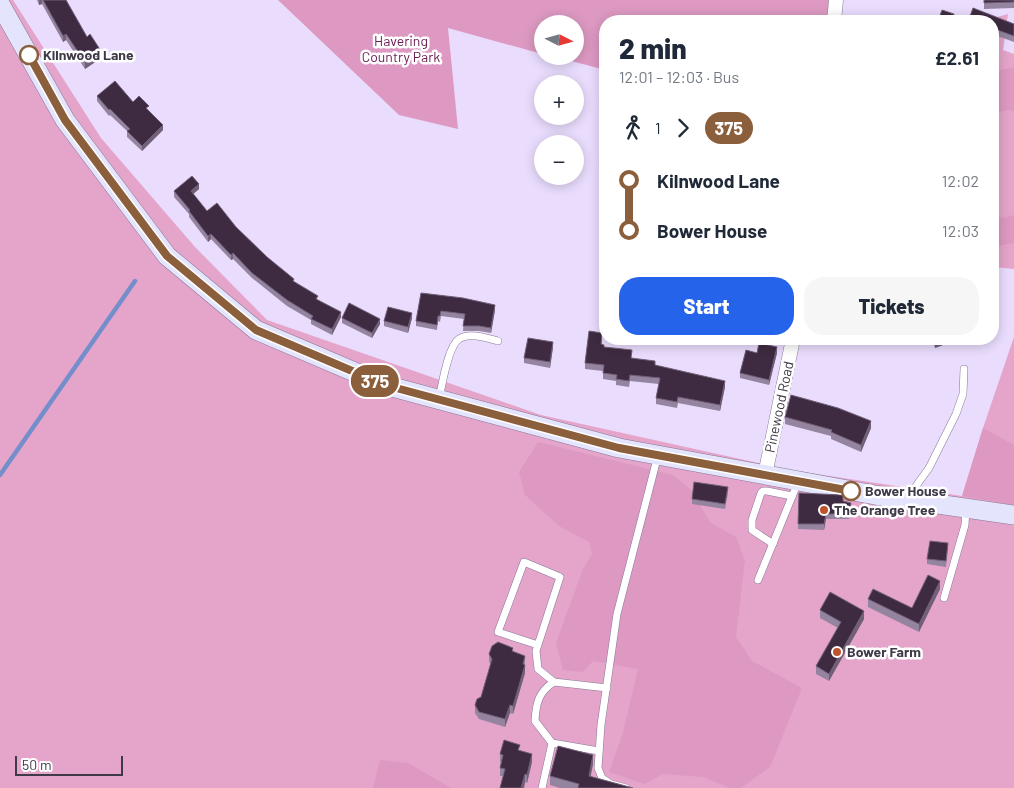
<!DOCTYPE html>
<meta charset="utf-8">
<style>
:root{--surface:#fff;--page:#f6f6f7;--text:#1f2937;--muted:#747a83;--accent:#2563eb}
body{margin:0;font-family:Barlow,sans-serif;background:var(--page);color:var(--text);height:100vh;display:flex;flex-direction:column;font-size:19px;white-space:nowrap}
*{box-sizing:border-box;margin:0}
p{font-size:16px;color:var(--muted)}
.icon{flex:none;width:28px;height:28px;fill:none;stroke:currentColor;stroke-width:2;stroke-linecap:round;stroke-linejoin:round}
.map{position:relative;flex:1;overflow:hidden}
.drawer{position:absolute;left:599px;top:15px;width:400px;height:330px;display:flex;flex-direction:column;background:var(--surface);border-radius:20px;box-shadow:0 2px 12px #0003}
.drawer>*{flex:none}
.badge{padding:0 10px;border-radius:16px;font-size:18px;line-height:32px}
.needle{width:32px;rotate:96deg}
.tools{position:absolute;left:534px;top:15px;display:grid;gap:10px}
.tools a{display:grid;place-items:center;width:50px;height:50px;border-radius:50%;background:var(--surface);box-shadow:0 2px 12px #0003;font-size:25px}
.scale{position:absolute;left:15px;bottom:12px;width:108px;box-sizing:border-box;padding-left:5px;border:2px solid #3f3a47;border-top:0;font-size:14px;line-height:18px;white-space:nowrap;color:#3f3a47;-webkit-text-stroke:4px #fff;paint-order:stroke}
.map>.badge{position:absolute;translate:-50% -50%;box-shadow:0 0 0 2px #fff}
.legs{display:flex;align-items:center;gap:8px;height:55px;padding:0 20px;font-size:16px}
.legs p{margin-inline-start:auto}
.overview{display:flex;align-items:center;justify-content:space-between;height:85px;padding:0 20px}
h1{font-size:28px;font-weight:800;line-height:38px}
.action{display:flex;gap:10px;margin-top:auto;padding:10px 20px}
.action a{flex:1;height:58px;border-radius:20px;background:var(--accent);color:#fff;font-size:20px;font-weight:800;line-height:58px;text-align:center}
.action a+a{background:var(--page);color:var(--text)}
ul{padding:0 20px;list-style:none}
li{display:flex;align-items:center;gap:18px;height:50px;font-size:19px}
li i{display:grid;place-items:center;width:8px;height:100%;margin:0 6px;background:currentColor}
li i::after{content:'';width:12px;height:12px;margin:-6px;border:4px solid;border-radius:50%;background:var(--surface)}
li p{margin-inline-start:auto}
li:first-child i{background:linear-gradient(#0000 50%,currentColor 0)}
li:last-child i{background:linear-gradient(currentColor 50%,#0000 0)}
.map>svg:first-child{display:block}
</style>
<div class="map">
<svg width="1014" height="788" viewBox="0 0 1014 788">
<rect width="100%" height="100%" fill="#eadcfd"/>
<g fill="#e5a4ca">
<polygon points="0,0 13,0 101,138 195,247 267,320 541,415 790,470 962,496 983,428 1014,337 1014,788 0,788"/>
<polygon points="1008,14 1003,50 1014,54 1014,269 993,267 992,21 983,21"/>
</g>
<g fill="#dd99c2">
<polygon points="278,0 832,0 829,21 605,21 605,70 553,56 575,56 575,24 542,24 542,54 448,28 458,129 399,115"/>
<polygon points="1014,67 1014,111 1008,110 993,113 993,72"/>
<polygon points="1014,215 1014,243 993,247 993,217 1004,218"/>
<polygon points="983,428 1014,445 1014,505 962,496"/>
<polygon points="538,442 673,475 690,489 711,523 736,537 745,560 736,637 752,661 802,688 770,767 741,788 730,788 703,777 663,774 644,784 609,772 623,733 638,669 593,661 583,672 563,670 556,643 583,569 592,554 589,542 559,526 525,495 519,472"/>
<polygon points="380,760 408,763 451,788 373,788"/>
</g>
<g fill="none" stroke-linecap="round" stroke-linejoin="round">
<polyline stroke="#738ecb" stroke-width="4.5" points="0,475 135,281"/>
<g stroke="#857896" stroke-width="8">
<g id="lane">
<path d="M439,399C442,385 448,346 459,339C469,332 487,338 498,341"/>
<polyline points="908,497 929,468 956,414 963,394 964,369"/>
<polyline points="773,544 752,530 752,520 761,493 763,491 767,491 792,496"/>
<polyline points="758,580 798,482"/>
<polyline points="944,598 965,525 966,508"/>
<polyline points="538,645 498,632 524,562 560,577 536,651 538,669 554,682 607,688"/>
<path d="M552,743L535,721C536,704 538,692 554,682"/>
<polyline points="542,788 552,743 599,751"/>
<polyline points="626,788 611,784 602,778 598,768 601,725 617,614 658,455"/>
</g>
</g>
<g stroke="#857896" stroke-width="15">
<g id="street">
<polyline points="834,21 836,0"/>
<polyline points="765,475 793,339"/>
</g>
</g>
<g stroke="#857896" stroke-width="20">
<polyline id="secondary" points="0,4 65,120 167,256 256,330 385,385 619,448 875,495 1014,515"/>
</g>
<use href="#lane" stroke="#fff" stroke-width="7"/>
<use href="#street" stroke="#fff" stroke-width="14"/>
<use href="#secondary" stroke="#e5e4fd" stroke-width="19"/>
</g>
<g fill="#94849f">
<polygon points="37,0 66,0 87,37 101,58 85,69 66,40 63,42 42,4 39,5"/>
<polygon points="984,0 1014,0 1014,8 984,9"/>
<polygon points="973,8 1014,24 1014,42 992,34 992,21 969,21"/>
<polygon points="97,96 133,102 149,111 163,130 142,151 127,137 127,131 110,115 109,116 97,101"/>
<polygon points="199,189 193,194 207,211 236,227 267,257 294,282 341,317 332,335 311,324 311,320 287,306 252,278 233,259 231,260 211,239 208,242 189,217 189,214 174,197 174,191"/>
<polygon points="421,293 495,310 491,333 479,331 463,331 464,319 441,316 440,322 438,321 437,330 416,326 416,321"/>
<polygon points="342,318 380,324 372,338 342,323"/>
<polygon points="412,318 408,333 384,326 384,321"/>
<polygon points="602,339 602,345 604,347 632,358 725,387 720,411 678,403 677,408 656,404 656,398 659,384 630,381 629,387 616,385 616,381 603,379 603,371 585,369 585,363"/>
<polygon points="932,339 959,339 935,348"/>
<polygon points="553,347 550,368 524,363 524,358"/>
<polygon points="757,353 777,353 769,385 740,378 740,373"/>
<polygon points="785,417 871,428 861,452 831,439 831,436 785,424"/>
<polygon points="728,493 725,509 692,504 692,499"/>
<polygon points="799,493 843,501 851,508 849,519 826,519 824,530 798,529"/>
<polygon points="948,548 946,567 927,564 927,559"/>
<polygon points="940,589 919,632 868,607 868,599 912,608"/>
<polygon points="820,610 864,619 829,681 816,674 816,666 838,628 820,618"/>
<polygon points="513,652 525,656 525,673 513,714 510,713 505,727 479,719 475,713 475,705 481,697 491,664 489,662 489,654"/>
<polygon points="520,751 532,762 527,783 525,782 524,788 500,788 503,776 500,776 500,768 502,762 500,762 500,754"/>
<polygon points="593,764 590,777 633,788 560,788 550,785 550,776"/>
</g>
<g fill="#726079">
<polygon points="39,0 42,0 42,4 39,5"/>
<polygon points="66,34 66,40 63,42 63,36"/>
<polygon points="101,51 101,58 85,69 85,62"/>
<polygon points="163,125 163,130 142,151 142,146"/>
<polygon points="199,184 199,189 191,196 191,191"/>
<polygon points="211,234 211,239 208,242 208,236"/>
<polygon points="233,253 233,259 231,260 231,255"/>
<polygon points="495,305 495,310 491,333 491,328"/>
<polygon points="341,312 341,317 332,335 332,329"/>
<polygon points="412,313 412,318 408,333 408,327"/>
<polygon points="380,319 380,324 372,338 372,333"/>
<polygon points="938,339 959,339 935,348 935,340"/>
<polygon points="553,342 553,347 550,368 550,362"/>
<polygon points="777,347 777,353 769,385 769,380"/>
<polygon points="725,381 725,387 720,411 720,405"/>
<polygon points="871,421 871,428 861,452 861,445"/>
<polygon points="826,514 826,519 824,530 824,524"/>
<polygon points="940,581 940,589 919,632 919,624"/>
<polygon points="864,611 864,619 829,681 829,674"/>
<polygon points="525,665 525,673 513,714 513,706"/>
<polygon points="510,705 510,713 505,727 505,719"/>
<polygon points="532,754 532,762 527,783 527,775"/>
<polygon points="593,755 593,764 589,785 589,776"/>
<polygon points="525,774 525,782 524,788 521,788"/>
</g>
<g fill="#3f2b41" stroke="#726079">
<polygon points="43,0 66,0 87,37 90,34 101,51 85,62 66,34 63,36"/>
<polygon points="984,0 1014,0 1014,2 984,3"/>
<polygon points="973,8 1014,24 1014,36 992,28 992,21 974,21 969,19"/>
<polygon points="942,10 954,14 952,21 938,21"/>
<polygon points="924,18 935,21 922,21"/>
<polygon points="115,81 133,102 139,96 149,106 146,108 163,125 142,146 127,131 130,129 110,109 109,110 97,96"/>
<polygon points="192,176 199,184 191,191 207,211 217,203 236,227 267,257 294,279 293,281 318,296 316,299 341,312 332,329 311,319 313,316 287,300 252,273 233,253 231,255 211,234 208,236 189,211 190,210 174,191"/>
<polygon points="421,293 463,298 495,305 491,328 479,326 463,326 465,314 441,311 440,316 438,316 437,325 416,321"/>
<polygon points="349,303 380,319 372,333 342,318"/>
<polygon points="388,307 412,313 408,327 384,321"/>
<polygon points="589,331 602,333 601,344 604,345 604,347 632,350 631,358 655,361 655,365 725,381 720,405 678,397 677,402 656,398 660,378 630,375 629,381 616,379 617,375 603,373 604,365 585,363"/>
<polygon points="528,338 553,342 550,362 524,358"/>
<polygon points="759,343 777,347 769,380 740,373 746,350 757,353"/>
<polygon points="791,395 838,408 871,421 861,445 831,432 832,430 785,417"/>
<polygon points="694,482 728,487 725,504 692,499"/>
<polygon points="799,493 843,495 843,501 851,503 849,514 826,514 824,524 798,524"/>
<polygon points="930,541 948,543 946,561 927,559"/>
<polygon points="928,575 940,581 919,624 868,599 873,589 912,608"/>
<polygon points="830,592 864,611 829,674 816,666 841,622 820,610"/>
<polygon points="498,642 513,648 512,651 525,656 523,664 525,665 513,706 510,705 505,719 479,712 475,705 477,699 481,697 492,659 489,654 492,646"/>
<polygon points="504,740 520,745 518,750 532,754 527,775 525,774 521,788 500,788 505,769 500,768 503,755 500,754"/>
<polygon points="558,746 593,755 589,776 633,788 578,788 579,784 550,776"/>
</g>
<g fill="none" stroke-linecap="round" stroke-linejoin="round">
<g stroke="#fff" stroke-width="11">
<polyline id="line-1" points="29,55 65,120 167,256 256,330 385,385 619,448 851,491"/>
</g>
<use href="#line-1" stroke="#8b5e3c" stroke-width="8"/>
</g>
<g fill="#fff" stroke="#8b5e3c" stroke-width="2.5">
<circle cx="29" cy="55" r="9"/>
<circle cx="851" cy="491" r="9"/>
</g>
<g fill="#bc542c" stroke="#fff" stroke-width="2">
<circle cx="824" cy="510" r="5"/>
<circle cx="837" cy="652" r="5"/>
</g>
<g text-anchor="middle" stroke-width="5" stroke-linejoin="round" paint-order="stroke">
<g font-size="14" fill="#6b1c53" stroke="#fff">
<text x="401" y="46">Havering<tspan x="401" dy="16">Country Park</tspan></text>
</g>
<g font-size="14" font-weight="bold" fill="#3f3a47" stroke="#fff" text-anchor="start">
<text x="43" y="60">Kilnwood Lane</text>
<text x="865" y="496">Bower House</text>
</g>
<g font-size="14" fill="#3f3a47" stroke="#fff">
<text transform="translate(779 407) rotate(-78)" y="5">Pinewood Road</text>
</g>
<g font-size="14" font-weight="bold" fill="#3f3a47" stroke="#fff" text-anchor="start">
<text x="834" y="515">The Orange Tree</text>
<text x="847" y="657">Bower Farm</text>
</g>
</g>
</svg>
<div class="tools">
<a><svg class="needle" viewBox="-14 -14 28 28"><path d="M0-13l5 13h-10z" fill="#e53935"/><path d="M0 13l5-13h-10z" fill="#747a83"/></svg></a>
<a>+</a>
<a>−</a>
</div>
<div class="scale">50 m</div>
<b class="badge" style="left:375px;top:381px;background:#8b5e3c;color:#fff">375</b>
<section class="drawer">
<div class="overview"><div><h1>2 min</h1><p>12:01 – 12:03 · Bus</p></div><b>£2.61</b></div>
<div class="legs"><svg class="icon" aria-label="walk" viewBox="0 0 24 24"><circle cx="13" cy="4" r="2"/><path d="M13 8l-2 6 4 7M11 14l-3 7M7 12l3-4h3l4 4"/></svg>1<svg class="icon" aria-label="forward" viewBox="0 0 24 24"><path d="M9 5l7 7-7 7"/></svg><b class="badge" style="background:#8b5e3c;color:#fff">375</b></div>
<ul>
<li><i style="color:#8b5e3c"></i><b>Kilnwood Lane</b><p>12:02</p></li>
<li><i style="color:#8b5e3c"></i><b>Bower House</b><p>12:03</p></li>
</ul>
<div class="action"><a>Start</a><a>Tickets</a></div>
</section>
</div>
